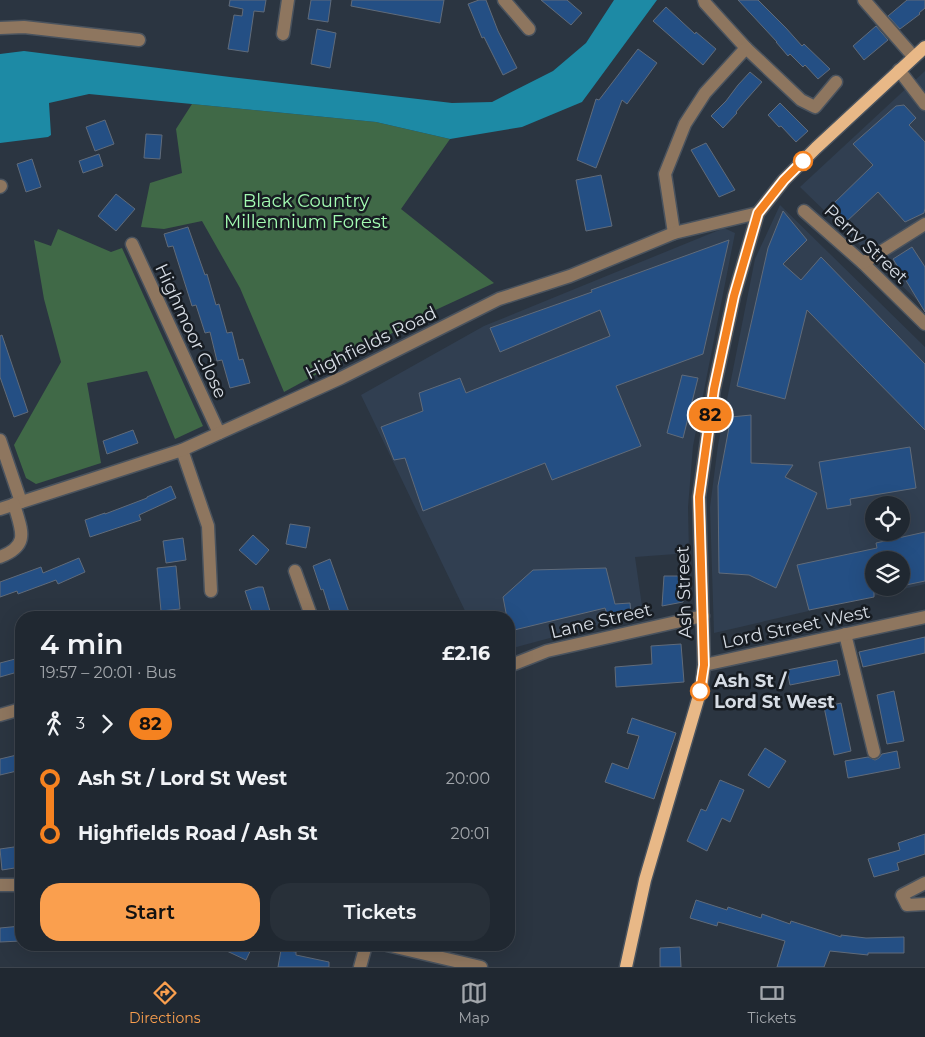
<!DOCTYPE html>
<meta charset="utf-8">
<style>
:root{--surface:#202831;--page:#283039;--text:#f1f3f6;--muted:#a2a6ab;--line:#3d444d;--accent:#fa9f4e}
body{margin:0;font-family:Montserrat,sans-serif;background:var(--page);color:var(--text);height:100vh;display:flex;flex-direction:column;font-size:19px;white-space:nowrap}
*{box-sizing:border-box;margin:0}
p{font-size:16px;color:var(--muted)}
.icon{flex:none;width:28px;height:28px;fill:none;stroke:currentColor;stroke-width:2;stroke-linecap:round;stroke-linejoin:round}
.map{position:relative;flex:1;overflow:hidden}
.drawer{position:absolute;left:15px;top:611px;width:500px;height:340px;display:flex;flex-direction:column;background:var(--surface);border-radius:20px;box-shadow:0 5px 20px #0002,0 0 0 1px var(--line)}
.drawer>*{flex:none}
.badge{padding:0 10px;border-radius:16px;font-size:18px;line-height:32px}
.controls{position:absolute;left:865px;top:496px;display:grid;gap:10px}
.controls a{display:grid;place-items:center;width:45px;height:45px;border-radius:50%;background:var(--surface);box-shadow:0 5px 20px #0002,0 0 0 1px var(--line);font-size:25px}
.map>.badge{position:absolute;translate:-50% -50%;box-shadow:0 0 0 2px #fff}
.legs{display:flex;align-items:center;gap:8px;height:55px;padding:0 25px;font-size:16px}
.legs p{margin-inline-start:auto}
.overview{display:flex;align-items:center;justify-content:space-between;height:85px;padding:0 25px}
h1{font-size:28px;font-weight:600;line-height:38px}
.action{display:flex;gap:10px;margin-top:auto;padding:10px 25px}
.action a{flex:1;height:58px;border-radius:20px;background:var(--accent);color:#111;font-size:20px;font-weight:600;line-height:58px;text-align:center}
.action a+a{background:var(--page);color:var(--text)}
ul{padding:0 25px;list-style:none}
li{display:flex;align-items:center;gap:18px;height:55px;font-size:19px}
li i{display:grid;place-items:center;width:8px;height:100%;margin:0 6px;background:currentColor}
li i::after{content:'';width:12px;height:12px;margin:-6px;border:4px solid;border-radius:50%;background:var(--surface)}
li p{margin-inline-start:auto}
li:first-child i{background:linear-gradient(#0000 50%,currentColor 0)}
li:last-child i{background:linear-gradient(currentColor 50%,#0000 0)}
.menu{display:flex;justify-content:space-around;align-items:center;height:70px;border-top:1px solid var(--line);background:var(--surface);font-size:14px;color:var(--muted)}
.menu a{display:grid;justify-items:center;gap:2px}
.menu .active{color:var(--accent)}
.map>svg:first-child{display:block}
</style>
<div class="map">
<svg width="925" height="967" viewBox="0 0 925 967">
<rect width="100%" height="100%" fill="#2b3541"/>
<g fill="#313f51" fill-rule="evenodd">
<polygon points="925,71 925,308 800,187"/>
<path d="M780,205L925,347V584L714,633L710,507L718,445L755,259ZM874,505H901V532H874ZM874,560H901V588H874Z"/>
<polygon points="724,228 735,233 693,446 688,507 689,553 635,557 643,613 509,649 509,618 468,617 361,395 484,326"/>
</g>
<g fill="#406947">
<polygon points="192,104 376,122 450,139 401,209 494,283 429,313 284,392 240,288 202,221 164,229 141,227 150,183 182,173 176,129"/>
<polygon points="58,229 111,252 122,248 203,426 175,439 147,371 87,383 101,463 36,484 26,478 14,445 61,362 44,299 34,240 51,246"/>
</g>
<polygon fill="#1d8aa5" points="614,0 657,0 582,102 522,127 450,139 376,122 89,94 49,103 51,135 48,137 0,143 0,54 24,51 230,77 452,103 492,102 553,71 586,43"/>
<g fill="#244f84" stroke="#606b7a">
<polygon points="230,0 266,0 264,12 254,11 248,52 228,49 234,15 242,16 243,9 229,6"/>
<polygon points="311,0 331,0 328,22 308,19"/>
<polygon points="352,0 444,0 440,23 351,6"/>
<polygon points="479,0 486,0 498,31 517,68 503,75 484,37 482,38 468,4"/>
<polygon points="541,0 567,0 582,13 571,25"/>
<polygon points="738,0 758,0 786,28 802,46 804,44 830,69 818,79 805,65 803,67 790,54 788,56 776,42 777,42"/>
<polygon points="907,0 925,0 925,8 919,13 920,14 900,29 888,16"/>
<polygon points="666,7 695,34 696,32 716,49 703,65 653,21"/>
<polygon points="876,26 888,40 864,60 853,46"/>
<polygon points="317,29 336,33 330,68 311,64"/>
<polygon points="638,49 657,63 627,104 622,100 596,168 577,160 596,99 599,100"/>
<polygon points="750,72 762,82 746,100 736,112 737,113 723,128 711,116 726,101 738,85"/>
<polygon points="780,103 808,131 796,142 781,126 779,127 768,115"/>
<polygon points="904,105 916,118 909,125 925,142 925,208 924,213 905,222 878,192 845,223 830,207 873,165 853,144 896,106"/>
<polygon points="105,120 114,144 95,151 86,127"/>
<polygon points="146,134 162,135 160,159 144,158"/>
<polygon points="706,143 735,190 719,197 691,150"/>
<polygon points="99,154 103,166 83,173 79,161"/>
<polygon points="32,159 41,187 26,192 17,164"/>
<polygon points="601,175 612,226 586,231 576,180"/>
<polygon points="116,194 135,209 116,231 98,216"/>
<polygon points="783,211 807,240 783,264 801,280 821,257 925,364 925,430 807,310 785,399 737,386 768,248"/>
<polygon points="188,227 205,275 207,274 216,305 219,304 227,333 232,332 239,360 243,359 250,383 230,388 222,360 217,361 210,332 205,333 196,305 192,306 173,246 168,247 164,234"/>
<polygon points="729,240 703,354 616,386 641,446 552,480 545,463 423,511 405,458 394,460 381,427 423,411 419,393 460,378 466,393 610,336 600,310 500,352 490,328 592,292 591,290"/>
<polygon points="912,247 925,267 925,312 893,259"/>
<polygon points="2,335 28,412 14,417 0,377 0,336"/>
<polygon points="682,375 698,378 683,438 667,433"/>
<polygon points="751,415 751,463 793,465 785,477 817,493 776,588 749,575 719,573 718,486 731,417"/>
<polygon points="133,430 138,443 107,454 103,441"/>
<polygon points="910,447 916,488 850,499 851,505 827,509 819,462"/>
<polygon points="171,486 176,498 139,515 141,520 90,537 85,520 105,513 105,514 147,498 147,497"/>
<polygon points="290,524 310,527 306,548 286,544"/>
<polygon points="925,532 925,581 901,586 901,560 874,560 874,597 809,610 797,565 877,548 876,543"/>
<polygon points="253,535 269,550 256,565 239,550"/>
<polygon points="183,538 186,560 166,563 163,541"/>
<polygon points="79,558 85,572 58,584 56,580 18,594 17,591 0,597 0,582 41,567 43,573"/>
<polygon points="330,559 350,615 340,618 332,618 323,589 321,590 313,566"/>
<polygon points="176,566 180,609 161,611 157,568"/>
<polygon points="606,568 615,604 630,603 631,614 609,619 605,608 510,631 509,618 507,618 503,597 533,570"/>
<polygon points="664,576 684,576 683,602 662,606"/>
<polygon points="258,587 263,587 272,618 254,618 245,591"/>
<polygon points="925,637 925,653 863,667 859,652"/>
<polygon points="681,644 684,682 616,687 615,667 652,664 651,646"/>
<polygon points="19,658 21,671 0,677 0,663"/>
<polygon points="837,660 840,675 790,685 787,670"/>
<polygon points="894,691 904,741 887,744 877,695"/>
<polygon points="841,703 851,751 834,755 824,707"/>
<polygon points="632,718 676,733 654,799 605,782 612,763 628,769 639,736 627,733"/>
<polygon points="765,748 786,761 769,788 748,775"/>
<polygon points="897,751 900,768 848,778 845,761 868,757 875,760 879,758 882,754"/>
<polygon points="21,754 21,770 0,775 0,759"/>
<polygon points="720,780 744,790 730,822 722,818 707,851 687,841 701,809 706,811"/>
<polygon points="925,834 925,854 897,863 899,870 874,877 868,859 900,850 898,843"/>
<polygon points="21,846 21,867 2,870 0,849"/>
<polygon points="696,900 727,910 728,907 761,918 762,914 790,924 791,921 841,937 841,935 866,938 904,937 904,953 868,953 868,955 830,951 824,967 777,967 785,941 718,922 717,926 690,918"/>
<polygon points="21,926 21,941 0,942 0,928"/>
<polygon points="214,945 253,945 246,960"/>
<polygon points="680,947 681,967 660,967 660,948"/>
<polygon points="281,950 296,952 296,955 329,962 329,967 278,967"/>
</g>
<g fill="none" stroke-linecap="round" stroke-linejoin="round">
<g stroke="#4a535e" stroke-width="15">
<g id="minor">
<polyline points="504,0 529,29"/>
<polyline points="704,0 705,3 746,48"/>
<polyline points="864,0 913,56"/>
<polyline points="0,28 24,27 139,40"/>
<polyline points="283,34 288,0"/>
<polyline points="899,70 925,104"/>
<polyline points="0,187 1,186"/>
<polyline points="804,211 863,263 925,324"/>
<polyline points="674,233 665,174 685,124 705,93 746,48 801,100 815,107 836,82"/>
<polyline points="132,244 219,433"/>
<polyline points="863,263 925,224"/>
<polyline points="0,440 21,502"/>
<polyline points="182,450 208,526 211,591"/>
<polyline points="0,509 182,450 341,378 499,299 570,276 674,233 758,213"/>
<path d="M0,557C31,545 21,530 14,504"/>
<polyline points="295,571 312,618"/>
<polyline points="845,634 874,752"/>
<polyline points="704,665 925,617"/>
<polyline points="509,666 547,651 703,616"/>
<polyline points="0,715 21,709"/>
<polyline points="925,883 902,895 907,905 925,904"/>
<polyline points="0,885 21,885"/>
<polyline points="387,945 481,967"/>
<polyline points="360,967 366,945"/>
</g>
</g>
<g stroke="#4a535e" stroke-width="15">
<polyline id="major" points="626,967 645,880 701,689 704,665 699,497 714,389 734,296 758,213 784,180 816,148 925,47"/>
</g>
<use href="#minor" stroke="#8e765f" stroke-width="12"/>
<use href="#major" stroke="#e8b887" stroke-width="12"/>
</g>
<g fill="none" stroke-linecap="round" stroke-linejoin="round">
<g stroke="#fff" stroke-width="11">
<polyline id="line-1" points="700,691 704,665 699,497 714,389 734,296 758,213 784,180 803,161"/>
</g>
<use href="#line-1" stroke="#f58220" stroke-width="8"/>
</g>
<g fill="#fff" stroke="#f58220" stroke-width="2.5">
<circle cx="803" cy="161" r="9"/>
<circle cx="700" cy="691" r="9"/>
</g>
<g text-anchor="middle" stroke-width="5" stroke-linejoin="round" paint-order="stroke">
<g font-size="18" fill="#a3fbb2" stroke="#171c22">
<text x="306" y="207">Black Country<tspan x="306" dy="21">Millennium Forest</tspan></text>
</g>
<g font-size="18" fill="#d6dce4" stroke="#171c22">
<text transform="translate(866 244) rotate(43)" y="6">Perry Street</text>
<text transform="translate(191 331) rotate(65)" y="6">Highmoor Close</text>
<text transform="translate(371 343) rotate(-26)" y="6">Highfields Road</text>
<text transform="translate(684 592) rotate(-92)" y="6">Ash Street</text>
<text transform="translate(601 621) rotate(-13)" y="6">Lane Street</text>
<text transform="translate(796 627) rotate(-12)" y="6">Lord Street West</text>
</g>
<g font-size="18" font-weight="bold" fill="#d6dce4" stroke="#171c22" text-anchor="start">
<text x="714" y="687">Ash St /<tspan x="714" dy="21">Lord St West</tspan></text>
</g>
</g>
</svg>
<div class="controls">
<a><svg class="icon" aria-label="locate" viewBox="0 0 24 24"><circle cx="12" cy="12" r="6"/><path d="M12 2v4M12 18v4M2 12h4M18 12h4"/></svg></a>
<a><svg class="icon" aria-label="layers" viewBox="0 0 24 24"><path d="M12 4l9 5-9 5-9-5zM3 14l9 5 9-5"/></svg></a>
</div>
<b class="badge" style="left:710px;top:415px;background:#f58220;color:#111">82</b>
<section class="drawer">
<div class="overview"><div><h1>4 min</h1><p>19:57 – 20:01 · Bus</p></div><b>£2.16</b></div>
<div class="legs"><svg class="icon" aria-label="walk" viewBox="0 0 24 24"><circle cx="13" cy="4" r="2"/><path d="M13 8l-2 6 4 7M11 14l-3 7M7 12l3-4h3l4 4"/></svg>3<svg class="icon" aria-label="forward" viewBox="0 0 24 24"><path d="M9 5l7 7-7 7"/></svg><b class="badge" style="background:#f58220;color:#111">82</b></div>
<ul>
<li><i style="color:#f58220"></i><b>Ash St / Lord St West</b><p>20:00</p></li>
<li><i style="color:#f58220"></i><b>Highfields Road / Ash St</b><p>20:01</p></li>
</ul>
<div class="action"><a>Start</a><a>Tickets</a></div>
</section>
</div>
<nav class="menu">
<a class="active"><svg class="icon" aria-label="directions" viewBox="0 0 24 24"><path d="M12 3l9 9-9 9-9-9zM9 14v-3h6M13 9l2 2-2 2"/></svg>Directions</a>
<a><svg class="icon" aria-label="map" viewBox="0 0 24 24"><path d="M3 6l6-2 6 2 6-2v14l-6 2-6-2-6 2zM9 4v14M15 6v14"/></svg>Map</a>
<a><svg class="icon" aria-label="tickets" viewBox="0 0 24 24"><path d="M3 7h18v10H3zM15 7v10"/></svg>Tickets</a>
</nav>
